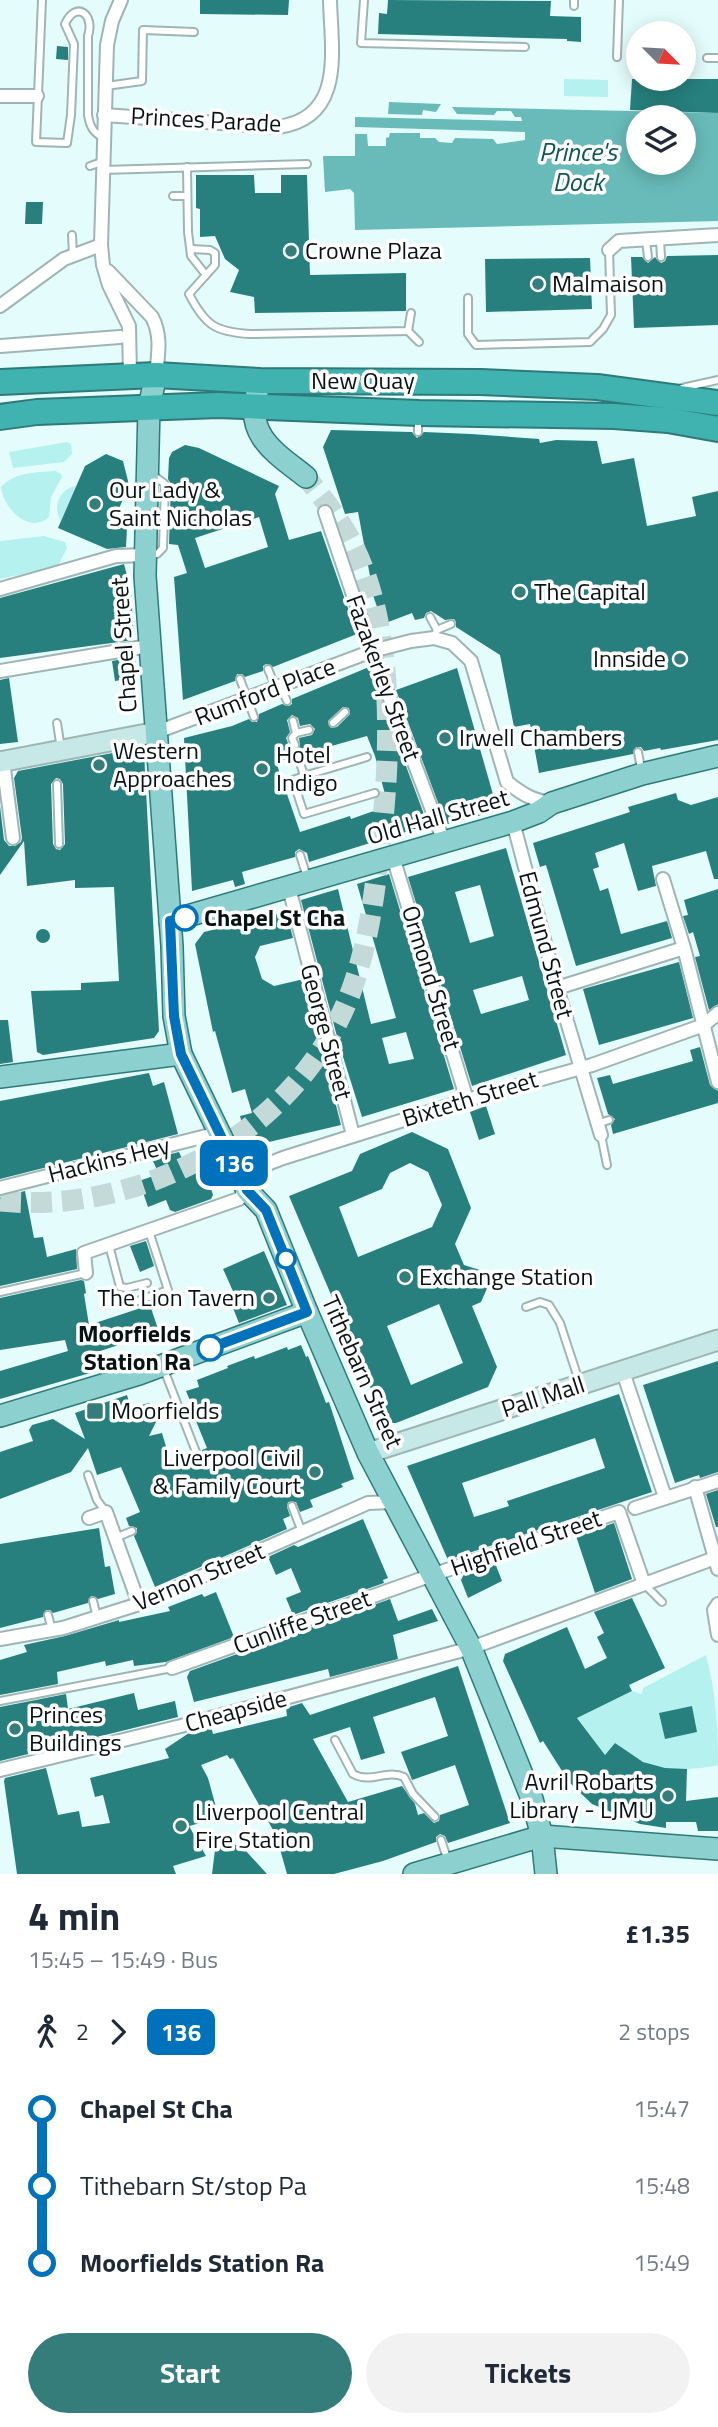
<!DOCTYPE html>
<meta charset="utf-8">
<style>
:root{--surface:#fff;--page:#f2f2f3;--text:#1f2937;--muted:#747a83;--accent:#347d7b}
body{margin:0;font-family:"Titillium Web",sans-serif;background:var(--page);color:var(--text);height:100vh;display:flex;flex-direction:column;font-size:26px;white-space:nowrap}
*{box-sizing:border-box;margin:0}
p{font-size:23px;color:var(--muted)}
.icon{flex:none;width:38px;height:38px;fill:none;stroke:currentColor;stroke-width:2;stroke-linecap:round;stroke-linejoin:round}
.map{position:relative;height:1874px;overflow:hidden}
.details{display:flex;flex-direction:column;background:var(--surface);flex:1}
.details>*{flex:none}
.badge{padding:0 14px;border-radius:10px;font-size:24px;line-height:46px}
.needle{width:46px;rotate:114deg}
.controls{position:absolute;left:626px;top:21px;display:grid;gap:14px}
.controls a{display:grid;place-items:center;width:70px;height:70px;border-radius:50%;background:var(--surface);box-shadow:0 4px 18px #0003;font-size:35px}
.map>.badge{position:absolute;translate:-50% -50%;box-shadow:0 0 0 4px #fff}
.legs{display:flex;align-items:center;gap:10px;height:77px;padding:0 28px;font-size:23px}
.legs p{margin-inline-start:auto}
.head{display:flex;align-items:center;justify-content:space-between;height:119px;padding:0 28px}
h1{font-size:38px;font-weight:700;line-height:52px}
.primary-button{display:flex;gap:14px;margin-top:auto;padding:14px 28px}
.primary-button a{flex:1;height:80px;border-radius:42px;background:var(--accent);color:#fff;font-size:28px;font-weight:700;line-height:80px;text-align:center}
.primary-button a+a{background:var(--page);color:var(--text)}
ul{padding:0 28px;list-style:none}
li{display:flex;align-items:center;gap:24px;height:77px;font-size:26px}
li i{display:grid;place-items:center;width:10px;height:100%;margin:0 9px;background:currentColor}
li i::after{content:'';width:18px;height:18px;margin:-9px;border:5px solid;border-radius:50%;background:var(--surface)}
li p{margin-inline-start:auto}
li:first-child i{background:linear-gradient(#0000 50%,currentColor 0)}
li:last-child i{background:linear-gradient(currentColor 50%,#0000 0)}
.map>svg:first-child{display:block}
</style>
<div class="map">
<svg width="718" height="1874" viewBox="0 0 718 1874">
<rect width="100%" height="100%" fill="#e4fdfc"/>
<g fill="#b4f1ef">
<polygon points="564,79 608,80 608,97 564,96"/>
<polygon points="67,442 71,444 72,454 64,462 13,468 9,452"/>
<path d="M56,471L61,474L62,477L51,497L49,517C29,535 3,508 1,487C16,471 36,473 56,471Z"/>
<path d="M76,486L61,521C52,507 59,489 76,486Z"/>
<polygon points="44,536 65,542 67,548 58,566 0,579 0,541"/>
<path d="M706,1655C716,1692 718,1727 718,1765C695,1770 667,1772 644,1762C634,1758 624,1749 615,1743L605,1755L577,1717L632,1691L642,1694L643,1688Z"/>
</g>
<g fill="#68bbb9" fill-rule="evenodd">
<polygon points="389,102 441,104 436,112 423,110 422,115 388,114"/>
<path d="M452,107L718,113V221L355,230L354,193L350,189L325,192L323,156H355V134H367L368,146H386V138L389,137L390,133H420V138H435L439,142L452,143L455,138L493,139L497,144L525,140V132L355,127V117L522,121L521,117H515L511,111H497L494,115L457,114ZM639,117H684V163H639Z"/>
</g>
<g fill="#27807e" fill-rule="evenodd">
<polygon points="200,0 289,0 288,15 200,14"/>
<polygon points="388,0 551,1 550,16 581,17 581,42 567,41 567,39 378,34 379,13 387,14"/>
<polygon points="57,46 68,47 68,60 56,59"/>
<polygon points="632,79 718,79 718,113 630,110"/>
<polygon points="196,175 254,175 255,193 281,193 281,175 307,175 310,275 406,273 406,311 255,313 254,297 230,292 239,270 225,259 215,236 200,237 200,209 196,208"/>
<polygon points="26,202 43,202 42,224 25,224"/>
<polygon points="718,255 718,325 634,328 631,257 642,257 648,263 655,257 661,263 665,261 667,256"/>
<polygon points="590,258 592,309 486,312 485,259"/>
<polygon points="331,430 412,432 417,438 424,432 471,434 539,439 540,443 556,440 597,441 602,464 634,458 647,526 696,516 692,497 718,491 718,740 661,750 660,748 644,751 641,747 636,747 633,754 539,773 530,724 514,727 500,655 456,627 456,622 454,619 445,620 431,611 426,613 424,618 415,620 412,613 383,624 367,578 370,576 358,512 345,514 323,447"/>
<path d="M185,445L199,448L279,486L275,494L289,540L321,531L357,634L273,667L266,664L263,666V671L245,677L242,674H237L235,681L183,700L174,577L187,573L178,545L169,544L171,484L168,479L169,458L172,452ZM259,517L268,547L205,568L195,538Z"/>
<polygon points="106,454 123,461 129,485 112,525 127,527 126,547 107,549 58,528 85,466"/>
<polygon points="124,564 131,591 134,640 0,658 0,598"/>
<polygon points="135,657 136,678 115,681 112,661"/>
<path d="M369,667L428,825L309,862L307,853L299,849L295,852V857L242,872L245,884L235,887L233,880L192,891L184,738L232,726L249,719L252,722H257L259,714L282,704L289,706L292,704V699ZM343,707L349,708L350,714L337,727L331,728L328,721ZM292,715L298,718L300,726L310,724L315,729L312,735L299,738L300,746L295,751L290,748L286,738L290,732L287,720ZM367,736L375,756L388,806L351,819L350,816L300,832L276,762L293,757V753L297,750L303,754Z"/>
<polygon points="457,668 496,805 493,812 448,824 446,824 396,690"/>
<polygon points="9,678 18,742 0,744 0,680"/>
<path d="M139,748L144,751L145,772L159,1031L154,1038L43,1055L37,1052L31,991L81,990V983L119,981L114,887L75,888V880L27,886L24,841L0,875V806L4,840L9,846H15L21,842L22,838L14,778L18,771ZM56,778L60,779L63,784L65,844L60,850L56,849L53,844L51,784Z"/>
<polygon points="676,793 678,800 691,805 718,797 718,879 714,879 706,851 652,866 656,886 638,891 624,843 595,853 599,867 593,869 600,891 608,888 621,934 667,921 672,938 576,966 546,865 540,867 533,843 630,812 628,807"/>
<path d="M506,848L566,1055L472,1086L408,877ZM480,885L494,936L470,943L455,892ZM522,976L529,1000L481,1014L473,990Z"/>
<path d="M389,874L454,1089L362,1117L339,1044L301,900L338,889L371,1024L396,1018L357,884ZM406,1032L414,1059L389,1064L382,1038Z"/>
<polygon points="718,889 718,1004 709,1010 695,957 700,956 693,932 689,934 683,916 688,915 684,900"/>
<polygon points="286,912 293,938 260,946 255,957 262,979 274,986 304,979 341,1125 248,1147 240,1116 252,1113 245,1089 232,1093 215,1031 213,1032 195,944 204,932"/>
<circle cx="43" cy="936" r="7"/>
<polygon points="679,962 693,1018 599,1045 583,989"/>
<polygon points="0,1020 8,1020 13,1062 0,1064"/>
<polygon points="700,1047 710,1085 718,1091 718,1103 613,1134 611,1125 615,1119 608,1114 597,1078 610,1075 613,1084 693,1061 690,1050"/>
<polygon points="149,1073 153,1086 164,1082 178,1134 0,1179 0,1101"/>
<polygon points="486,1106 495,1134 479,1140 470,1112"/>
<path d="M412,1132L448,1149L471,1208L455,1244L464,1265L483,1271L489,1284L481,1302L472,1306L497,1367L488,1387L396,1423H388L383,1417L289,1196L352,1171L360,1154ZM410,1163L428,1172L442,1205L432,1227L358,1257L339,1207L382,1189L390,1173ZM439,1304L463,1363L411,1385L387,1326Z"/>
<polygon points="179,1152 190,1175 200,1170 206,1173 213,1195 211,1199 175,1212 170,1210 166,1200 148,1207 139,1181 159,1174 153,1161 155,1158"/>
<polygon points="25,1191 34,1238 43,1237 47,1257 76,1249 77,1269 0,1286 0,1197"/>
<polygon points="146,1241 154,1266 140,1272 130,1246"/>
<polygon points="264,1251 287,1305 239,1323 231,1303 237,1300 223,1269"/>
<polygon points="81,1280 84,1281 86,1293 84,1294 89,1325 150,1305 159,1332 94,1353 97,1371 0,1399 0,1371 68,1351 65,1340 0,1350 0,1298"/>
<polygon points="301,1345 306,1357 308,1356 326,1403 329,1402 354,1479 341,1484 343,1487 310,1500 313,1507 300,1512 296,1502 288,1502 287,1507 290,1516 283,1519 287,1529 155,1587 134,1536 137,1532 137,1528 129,1526 126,1518 140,1512 121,1467 97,1475 88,1448 71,1472 0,1499 0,1452 33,1441 29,1430 32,1425 53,1419 85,1439 75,1413 127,1395 131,1408 149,1403 157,1407 160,1414 149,1436 162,1433 171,1463 191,1455 195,1462 201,1462 204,1457 202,1450 207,1448 189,1404 191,1403 186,1391 199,1387 197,1380 228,1368 227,1366 254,1356 255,1359 287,1347 288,1350"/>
<polygon points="718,1361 718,1472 700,1478 699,1475 675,1483 643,1385"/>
<path d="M619,1394L652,1492L448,1560L407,1466ZM595,1438L605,1468L507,1501L509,1506L474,1517L462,1483Z"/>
<polygon points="718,1490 718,1527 716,1527 706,1494"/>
<polygon points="363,1519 388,1578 383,1580 384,1583 293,1615 286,1598 301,1592 291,1568 276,1575 268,1557 294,1545 298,1547"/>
<polygon points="614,1523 632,1579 595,1593 576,1536"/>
<polygon points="99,1528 105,1567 110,1566 115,1594 98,1599 91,1596 88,1603 53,1613 50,1610 46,1610 43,1617 0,1628 0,1544"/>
<polygon points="495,1563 502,1581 468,1598 461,1580 464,1574"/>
<polygon points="216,1592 234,1637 166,1662 134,1666 133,1660 106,1666 105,1661 57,1672 58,1684 0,1695 0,1660 27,1652 24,1645 65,1636 119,1620 119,1622 170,1611 168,1607 202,1594 204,1597"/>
<polygon points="632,1598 665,1668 629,1685 632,1691 577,1718 605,1755 615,1743 643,1762 665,1768 687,1769 686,1801 718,1797 718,1831 698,1831 696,1822 666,1822 666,1828 640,1824 592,1804 569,1782 543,1741 540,1743 503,1661 505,1654 567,1627 585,1669 607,1658 597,1637 604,1633 594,1612"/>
<polygon points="390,1599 398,1621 432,1609 438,1621 393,1635 398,1659 330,1677 328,1669 194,1702 187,1677 190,1671"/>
<path d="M458,1666L510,1823L448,1843L445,1836L440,1834L436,1837V1842L383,1861L334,1874H287L280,1849L283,1848L233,1758L230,1759L227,1755L201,1765L208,1778L219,1818L189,1826L206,1856L173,1866L176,1874H17L4,1781L5,1778L46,1768L58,1815L79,1811L82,1827L110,1823L103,1795L95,1797L90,1778L169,1758L165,1749L189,1733L211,1727L213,1734L287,1716L286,1708L302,1703L310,1715ZM435,1697L448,1736L401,1752L412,1780L455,1765L469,1805L440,1815L439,1821L434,1823L424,1813L418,1815L415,1804L402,1786L348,1802L313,1739L350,1727L361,1760L385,1753L373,1717Z"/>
<polygon points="134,1693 138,1710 175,1701 178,1717 0,1761 0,1707 66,1694 68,1709"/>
<polygon points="692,1706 697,1732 665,1739 659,1713"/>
<polygon points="228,1841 245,1850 267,1874 212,1874 215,1850 222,1843"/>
</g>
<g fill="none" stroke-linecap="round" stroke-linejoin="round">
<path stroke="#c3dad9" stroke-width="21" stroke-dasharray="21 10" stroke-linecap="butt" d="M0,1201C148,1216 308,1125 355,980C371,931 376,880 382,829C392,735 394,606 341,524C330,507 318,492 306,477"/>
<g stroke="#9eb5b4" stroke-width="10">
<g id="lane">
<path d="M42,0L36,142L67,143L71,115L74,44L65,24C76,0 95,14 88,36V115C90,127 93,132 103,138"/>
<polyline points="364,0 361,43 525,47"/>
<polyline points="574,6 574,0"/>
<polyline points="617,57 619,0"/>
<polyline points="707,58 718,58"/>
<polyline points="106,86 142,81 143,30 194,32"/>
<polyline points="90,166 102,162"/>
<path d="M187,167L188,232L191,256L206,275L189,294C205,325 215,332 250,334L408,331L411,313"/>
<polyline points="103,170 307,164"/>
<polyline points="173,196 187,196"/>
<polyline points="72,235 73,255"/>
<polyline points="660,240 661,257"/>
<polyline points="646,241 648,257"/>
<polyline points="191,249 210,250 215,253 215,265 206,275"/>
<polyline points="468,298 468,334 476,345 590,342 603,329 611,315 609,250"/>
<polyline points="408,331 419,342"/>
<polyline points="682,388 718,380"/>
<polyline points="418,432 418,419"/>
<polyline points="150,555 157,554 163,548 165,484 150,473"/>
<polyline points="430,617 437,630"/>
<polyline points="434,638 437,630 451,624"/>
<polyline points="268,669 276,688"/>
<polyline points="240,679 254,717"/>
<polyline points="280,686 287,701"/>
<polyline points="293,721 296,733 292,738 295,745"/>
<polyline points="57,723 61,749"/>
<polyline points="333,723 345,712"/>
<polyline points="296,733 309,730"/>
<polyline points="638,752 641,769"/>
<polyline points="298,756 304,776 367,757"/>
<polyline points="304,776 293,780 304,814 375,793"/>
<polyline points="57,784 59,844"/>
<polyline points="300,855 307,877"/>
<polyline points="597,1124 609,1120"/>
<polyline points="601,1135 607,1165"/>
<polyline points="109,1245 120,1287 127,1288 147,1283"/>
<polyline points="0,1292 86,1273"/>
<polyline points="129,1304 168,1290 149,1231"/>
<polyline points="526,1307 540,1302 549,1305 560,1323 579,1381"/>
<polyline points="163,1367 198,1457"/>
<polyline points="88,1475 97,1500 106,1512"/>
<polyline points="292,1506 302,1532"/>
<polyline points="115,1538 132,1531"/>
<polyline points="645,1585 662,1602"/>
<polyline points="93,1601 97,1617"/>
<polyline points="48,1615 52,1630"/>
<polyline points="0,1701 172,1668"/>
<path d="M335,1740L353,1774C371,1784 386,1769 404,1777L413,1794L435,1817"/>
<polyline points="441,1840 447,1858"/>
</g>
</g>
<g stroke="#9eb5b4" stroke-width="16">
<g id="street">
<polyline points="121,0 112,21 107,45 101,245 103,265 109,285 129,326 130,375"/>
<polyline points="0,96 37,96"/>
<path d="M104,115L278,127C346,118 331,49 330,0"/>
<polyline points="609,250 619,241 718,235"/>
<path d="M108,271L152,317C162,336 158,355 156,375"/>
<polyline points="0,306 64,259 101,245"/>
<polyline points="0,346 120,337"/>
<polyline points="325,512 372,651 444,842"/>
<polyline points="0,589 116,556 146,555"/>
<polyline points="0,671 149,646"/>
<path d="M157,732L372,651L411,641L434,638L452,643L471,661L507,782C522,794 533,801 552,803"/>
<polyline points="3,761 13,838"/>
<polyline points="513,822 557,988 601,1135"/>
<polyline points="393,857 467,1100"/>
<polyline points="663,879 684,948 718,1082"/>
<polyline points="289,888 353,1135"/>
<polyline points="557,988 684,948"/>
<polyline points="0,1188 218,1133"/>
<polyline points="86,1273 84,1253 239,1199 265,1165 283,1158 467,1100 592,1065 704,1025 718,1013"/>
<polyline points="623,1372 665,1497"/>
<polyline points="695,1487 718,1569"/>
<polyline points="635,1508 718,1481"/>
<polyline points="89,1518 106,1512 139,1604"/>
<polyline points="718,1604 714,1610 718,1635"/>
<polyline points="0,1639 63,1628 139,1604 368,1503 393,1502"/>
<polyline points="172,1668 432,1575 619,1512 644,1584"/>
<polyline points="0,1770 181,1726 471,1648 715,1558"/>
</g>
</g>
<g stroke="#9eb5b4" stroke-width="23">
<g id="secondary">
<polyline points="0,762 157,732"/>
<polyline points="368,1453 718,1340"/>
</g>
</g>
<g stroke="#2d7a78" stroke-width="24">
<g id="primary">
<polyline points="156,375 149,407 145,576 172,946 174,1016 181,1054 247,1190 266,1210 307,1312 368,1453 471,1648 532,1799 542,1836 546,1874"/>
<path d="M257,393C245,436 276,453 306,477"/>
<polyline points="170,921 513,822 539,812 552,803 642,774 718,756"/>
<polyline points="0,1077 181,1054"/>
<polyline points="0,1416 139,1374 307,1312"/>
<polyline points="414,1874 542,1836 718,1849"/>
</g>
</g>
<g stroke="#2d7a78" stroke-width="28">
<g id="highway">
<polyline points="0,382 156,375 260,381 481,382 597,387 718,403"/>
<polyline points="0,417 37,412 218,405 419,413 614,416 668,420 718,429"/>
</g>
</g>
<use href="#lane" stroke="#fff" stroke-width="6"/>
<use href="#street" stroke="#fff" stroke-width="12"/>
<use href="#secondary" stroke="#c6e8e7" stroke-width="19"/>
<use href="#primary" stroke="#8cd1cf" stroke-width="21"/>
<use href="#highway" stroke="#40b2af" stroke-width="24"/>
</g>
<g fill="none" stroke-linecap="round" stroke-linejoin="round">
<g stroke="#fff" stroke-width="16">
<polyline id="line-1" points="185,918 170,921 174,1016 181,1054 247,1190 266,1210 307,1312 210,1348"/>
</g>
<use href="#line-1" stroke="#0072bc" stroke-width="10"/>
</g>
<g fill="#347d7b" stroke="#fff" stroke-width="2.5">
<circle cx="291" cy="251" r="7"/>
<circle cx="538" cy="284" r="7"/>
<circle cx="95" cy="504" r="7"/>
<circle cx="520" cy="592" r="7"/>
<circle cx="680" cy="659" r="7"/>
<circle cx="445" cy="738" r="7"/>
<circle cx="99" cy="765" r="7"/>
<circle cx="262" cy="769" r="7"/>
<circle cx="405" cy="1277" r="7"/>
<circle cx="269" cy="1298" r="7"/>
<rect x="86" y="1402" width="18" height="18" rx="3.5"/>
<circle cx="315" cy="1472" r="7"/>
<circle cx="15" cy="1729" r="7"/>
<circle cx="668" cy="1796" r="7"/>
<circle cx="181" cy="1826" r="7"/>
</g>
<g fill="#fff" stroke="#0072bc" stroke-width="3.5">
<circle cx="185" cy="918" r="12"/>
<circle cx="286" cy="1259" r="9"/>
<circle cx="210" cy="1348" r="12"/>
</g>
<g text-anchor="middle" stroke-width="7" stroke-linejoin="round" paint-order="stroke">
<g font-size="24" fill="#091212" stroke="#fff">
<text transform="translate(206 120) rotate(3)" y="8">Princes Parade</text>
<text x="363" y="389">New Quay</text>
<text transform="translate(124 645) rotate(-94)" y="8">Chapel Street</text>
<text transform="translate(383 678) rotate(70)" y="8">Fazakerley Street</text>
<text transform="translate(265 692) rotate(-21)" y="8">Rumford Place</text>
<text transform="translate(438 817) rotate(-16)" y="8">Old Hall Street</text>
<text transform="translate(546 945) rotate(75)" y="8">Edmund Street</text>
<text transform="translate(431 978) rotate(73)" y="8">Ormond Street</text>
<text transform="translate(326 1032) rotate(75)" y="8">George Street</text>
<text transform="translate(470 1099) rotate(-17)" y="8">Bixteth Street</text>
<text transform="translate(109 1160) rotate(-14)" y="8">Hackins Hey</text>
<text transform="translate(362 1372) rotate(66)" y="8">Tithebarn Street</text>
<text transform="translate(543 1397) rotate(-18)" y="8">Pall Mall</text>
<text transform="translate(526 1543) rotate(-19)" y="8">Highfield Street</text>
<text transform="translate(199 1577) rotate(-23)" y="8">Vernon Street</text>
<text transform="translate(302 1622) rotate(-20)" y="8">Cunliffe Street</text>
<text transform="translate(236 1711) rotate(-15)" y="8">Cheapside</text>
</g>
<g font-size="24" fill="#091212" stroke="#fff" text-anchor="start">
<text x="305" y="259">Crowne Plaza</text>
<text x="552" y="292">Malmaison</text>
<text x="109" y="498">Our Lady &amp;<tspan x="109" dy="28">Saint Nicholas</tspan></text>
<text x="534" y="600">The Capital</text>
<text x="666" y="667" text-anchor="end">Innside</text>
<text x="459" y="746">Irwell Chambers</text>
<text x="113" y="759">Western<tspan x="113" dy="28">Approaches</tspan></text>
<text x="276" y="763">Hotel<tspan x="276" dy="28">Indigo</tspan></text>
<text x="419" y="1285">Exchange Station</text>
<text x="255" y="1306" text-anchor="end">The Lion Tavern</text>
<text x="111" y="1419">Moorfields</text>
<text x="301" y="1466" text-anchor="end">Liverpool Civil<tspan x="301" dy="28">&amp; Family Court</tspan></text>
<text x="29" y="1723">Princes<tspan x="29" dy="28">Buildings</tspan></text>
<text x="654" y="1790" text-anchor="end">Avril Robarts<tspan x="654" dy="28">Library - LJMU</tspan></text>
<text x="195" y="1820">Liverpool Central<tspan x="195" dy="28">Fire Station</tspan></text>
</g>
<g font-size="24" font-weight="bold" fill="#091212" stroke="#fff" text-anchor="start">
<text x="204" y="926">Chapel St Cha</text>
<text x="191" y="1342" text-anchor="end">Moorfields<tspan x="191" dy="28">Station Ra</tspan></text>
</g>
<g font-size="26" font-style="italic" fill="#0e5857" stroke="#fff">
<text x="578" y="161">Prince's<tspan x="578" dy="30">Dock</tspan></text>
</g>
</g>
</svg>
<div class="controls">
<a><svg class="needle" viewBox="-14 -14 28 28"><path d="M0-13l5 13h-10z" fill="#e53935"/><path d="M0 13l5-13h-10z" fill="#747a83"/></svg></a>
<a><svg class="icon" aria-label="layers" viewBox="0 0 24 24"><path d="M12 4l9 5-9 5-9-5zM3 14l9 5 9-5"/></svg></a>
</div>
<b class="badge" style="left:234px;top:1163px;background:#0072bc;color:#fff">136</b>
</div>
<section class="details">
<div class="head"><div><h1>4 min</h1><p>15:45 – 15:49 · Bus</p></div><b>£1.35</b></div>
<div class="legs"><svg class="icon" aria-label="walk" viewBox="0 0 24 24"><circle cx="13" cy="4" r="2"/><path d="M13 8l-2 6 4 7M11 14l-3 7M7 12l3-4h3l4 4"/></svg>2<svg class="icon" aria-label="forward" viewBox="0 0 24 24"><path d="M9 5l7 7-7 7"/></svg><b class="badge" style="background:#0072bc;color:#fff">136</b><p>2 stops</p></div>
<ul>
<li><i style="color:#0072bc"></i><b>Chapel St Cha</b><p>15:47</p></li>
<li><i style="color:#0072bc"></i><span>Tithebarn St/stop Pa</span><p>15:48</p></li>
<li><i style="color:#0072bc"></i><b>Moorfields Station Ra</b><p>15:49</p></li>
</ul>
<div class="primary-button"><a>Start</a><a>Tickets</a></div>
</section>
